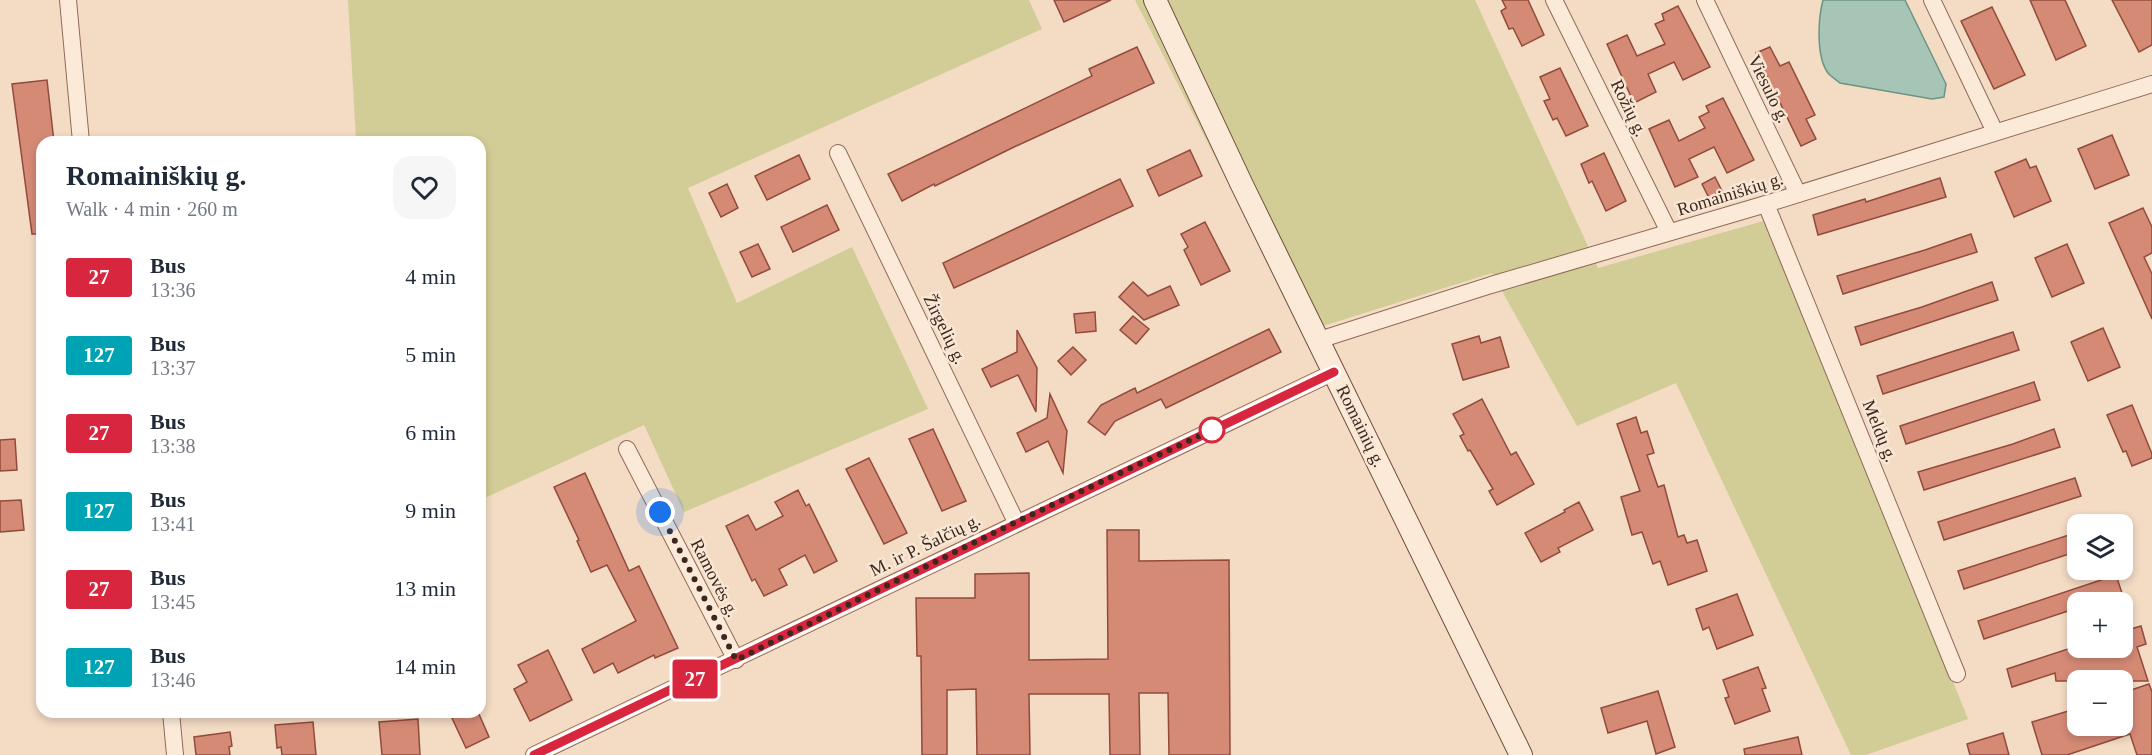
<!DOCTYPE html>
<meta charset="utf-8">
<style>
:root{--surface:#fff;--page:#f6f6f7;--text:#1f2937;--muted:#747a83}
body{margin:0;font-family:Georgia,serif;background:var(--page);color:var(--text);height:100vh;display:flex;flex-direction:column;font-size:22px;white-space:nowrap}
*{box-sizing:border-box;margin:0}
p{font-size:20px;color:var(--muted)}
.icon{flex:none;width:33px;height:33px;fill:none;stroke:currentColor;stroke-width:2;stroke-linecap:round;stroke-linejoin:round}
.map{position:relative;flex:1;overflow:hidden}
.drawer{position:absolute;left:36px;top:136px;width:450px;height:582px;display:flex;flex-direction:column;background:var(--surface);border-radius:18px;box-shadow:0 3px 9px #0003}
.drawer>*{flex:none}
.badge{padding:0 12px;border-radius:4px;font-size:21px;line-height:39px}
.controls{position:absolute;left:2067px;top:514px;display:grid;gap:12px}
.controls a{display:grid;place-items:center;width:66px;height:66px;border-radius:12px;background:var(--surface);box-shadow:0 3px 9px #0003;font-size:30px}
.you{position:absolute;width:30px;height:30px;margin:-15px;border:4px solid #fff;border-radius:50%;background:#1a73e8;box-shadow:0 0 0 9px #1a73e833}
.map>.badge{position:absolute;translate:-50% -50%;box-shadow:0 0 0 3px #fff}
.round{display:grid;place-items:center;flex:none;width:63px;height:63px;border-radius:18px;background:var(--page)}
.headline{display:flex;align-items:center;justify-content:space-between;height:102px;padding:0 30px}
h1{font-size:28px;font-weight:700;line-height:45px}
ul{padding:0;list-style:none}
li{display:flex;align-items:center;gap:18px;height:78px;padding:0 30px}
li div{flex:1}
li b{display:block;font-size:22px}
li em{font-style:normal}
li .badge{min-width:66px;font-weight:700;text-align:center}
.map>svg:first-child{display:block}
</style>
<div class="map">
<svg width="2152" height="755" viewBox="0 0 2152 755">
<rect width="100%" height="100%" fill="#f3dbc4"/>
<g fill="#d2cd96">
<polygon points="348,0 1029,0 1042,29 688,188 737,303 852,247 928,409 684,512 644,425 480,500 480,142 240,142 356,139"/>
<polygon points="1135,0 1475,0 1598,268 1767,220 1968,719 1866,755 1851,755 1676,383 1577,426 1492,273 1304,332"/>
</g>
<path fill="#a6c5b6" stroke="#6c9582" stroke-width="1.5" d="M1823,0H1905L1946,84L1944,97L1932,99L1840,83C1837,80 1831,77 1828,73C1816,57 1818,19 1823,0Z"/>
<g fill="#d58a76" stroke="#924b3b" stroke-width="1.5">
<polygon points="1054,0 1111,0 1064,22"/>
<polygon points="1502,0 1528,0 1544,35 1522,46 1513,28 1509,29 1501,11 1506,8"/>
<polygon points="2030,0 2065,0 2086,46 2056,60"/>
<polygon points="2112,0 2152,0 2152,45 2139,52"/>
<polygon points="1678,6 1710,67 1683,80 1674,62 1648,74 1656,92 1634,103 1607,44 1627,35 1637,56 1665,44 1655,24 1664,20 1662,14"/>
<polygon points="1992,7 2025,75 1994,89 1961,21"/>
<polygon points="1137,47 1154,83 1014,147 935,186 934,184 902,201 888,174 1092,76 1089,69"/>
<polygon points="1770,47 1780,66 1789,62 1815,115 1806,119 1816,139 1801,146 1756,53"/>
<polygon points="1560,68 1588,126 1566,136 1557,118 1553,120 1544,101 1550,99 1540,77"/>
<polygon points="47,80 54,142 42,142 42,234 32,234 12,84"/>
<polygon points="1723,98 1754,160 1727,173 1714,147 1689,159 1698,177 1675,187 1649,129 1669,120 1679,141 1705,128 1699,117 1709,112 1706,106"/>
<polygon points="2112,135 2129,175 2095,189 2078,149"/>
<polygon points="1190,150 1202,176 1159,196 1147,170"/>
<polygon points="1604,153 1626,201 1606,211 1592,181 1589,183 1581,164"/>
<polygon points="799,155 810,179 767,200 755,176"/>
<polygon points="2026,159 2030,168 2036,166 2051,201 2014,217 1995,172"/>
<polygon points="1715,177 1722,191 1709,198 1702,184"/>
<polygon points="1940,178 1946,197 1818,235 1813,215 1865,199 1866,202"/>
<polygon points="1120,179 1133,206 954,288 943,263"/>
<polygon points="727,184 738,208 721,217 709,193"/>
<polygon points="827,205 839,230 793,252 781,227"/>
<polygon points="2143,208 2152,227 2152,253 2144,257 2152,274 2152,319 2109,223"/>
<polygon points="1205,222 1230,271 1201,285 1184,250 1188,247 1181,234"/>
<polygon points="1971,234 1977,252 1843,294 1837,276 1925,250"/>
<polygon points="758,244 770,269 752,277 740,252"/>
<polygon points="2067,244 2084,283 2052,297 2035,258"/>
<polygon points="1133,282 1148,296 1170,286 1179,305 1144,320 1119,297"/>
<polygon points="1992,282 1998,300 1861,345 1855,327 1922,307"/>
<polygon points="1095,312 1096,331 1076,333 1074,314"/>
<polygon points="1133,316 1149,329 1136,344 1120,330"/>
<polygon points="2103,328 2120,367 2088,381 2071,342"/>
<polygon points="1269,329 1281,352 1166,408 1161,399 1115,421 1105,435 1088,422 1101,405 1135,388 1137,393"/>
<polygon points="1017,330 1037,368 1036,412 1018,375 991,387 982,369 1017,352"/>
<polygon points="2013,332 2019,350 1883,394 1877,376"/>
<polygon points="1479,336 1481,343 1500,337 1509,367 1463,380 1452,344"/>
<polygon points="1073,347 1086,360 1071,375 1058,361"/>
<polygon points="2034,382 2040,400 1906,444 1900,426"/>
<polygon points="1050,394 1067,431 1063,473 1048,441 1026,452 1017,433 1047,418"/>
<polygon points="1482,399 1511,455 1516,452 1534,484 1497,505 1489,491 1493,489 1470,450 1468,451 1460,436 1464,434 1453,414"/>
<polygon points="2132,405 2152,454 2152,458 2132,466 2126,451 2123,452 2107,415"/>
<polygon points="1636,417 1641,433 1647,431 1654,453 1647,455 1658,487 1664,485 1678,537 1684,535 1687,543 1697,540 1707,571 1668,585 1660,561 1653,564 1642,532 1632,535 1621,497 1640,491 1617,424"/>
<polygon points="933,429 966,501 942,511 909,439"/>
<polygon points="2054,429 2060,447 1924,490 1918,472 2013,444"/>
<polygon points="15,439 17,470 0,471 0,440"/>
<polygon points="869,458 907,533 884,544 846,469"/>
<polygon points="585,473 629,571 639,566 678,648 655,658 654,655 618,673 613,663 594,673 582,649 636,621 607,565 591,572 577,541 579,540 554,487"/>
<polygon points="2075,478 2081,496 1944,540 1938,522"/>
<polygon points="798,490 806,506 809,504 837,561 814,573 805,555 779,569 787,585 764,596 755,579 752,581 726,526 748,515 756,530 783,516 775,502"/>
<polygon points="21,500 24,530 0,532 0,501"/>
<polygon points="1579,502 1593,530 1558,548 1560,552 1541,562 1525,533 1565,512 1564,510"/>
<polygon points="1107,530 1139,530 1139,561 1229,560 1230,755 1169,755 1168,693 1139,693 1140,755 1110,755 1109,694 1029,694 1030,755 977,755 976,689 947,690 947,755 922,755 921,656 917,656 916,598 975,598 975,574 1029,573 1029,660 1108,659"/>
<polygon points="2078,532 2078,548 2074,549 2075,552 1964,589 1958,571"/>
<polygon points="2116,575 2122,593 2091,603 2072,603 2074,609 1984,639 1978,621"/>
<polygon points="1737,594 1753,635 1717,649 1709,627 1703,630 1696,609"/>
<polygon points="2125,612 2131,629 2141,626 2146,644 2137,647 2148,681 2056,681 2055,673 2012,687 2007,669 2071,648 2122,648 2122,613"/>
<polygon points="548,650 572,700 530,721 514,689 527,682 518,665"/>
<polygon points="1758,667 1766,688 1762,689 1770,711 1735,724 1725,698 1729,697 1723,680"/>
<polygon points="2149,684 2152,692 2152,755 2137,755 2130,734 2067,755 2042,755 2032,722 2078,708 2078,726 2122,726 2122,693"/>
<polygon points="1658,691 1675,747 1656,754 1647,721 1608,733 1601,708"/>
<polygon points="464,712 478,712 489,737 466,748 452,718"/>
<polygon points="418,719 420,755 382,755 379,722"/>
<polygon points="313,722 316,755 282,755 281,747 277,748 275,725"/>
<polygon points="230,732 232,746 229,747 230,755 196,755 194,737"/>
<polygon points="2003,733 2009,755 1970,755 1967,744"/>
<polygon points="1798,737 1802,755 1745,755 1744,749"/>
</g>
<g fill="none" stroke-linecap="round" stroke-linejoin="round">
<g stroke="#906a58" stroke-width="18">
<g id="street">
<polyline points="68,0 81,142"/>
<polyline points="1554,0 1669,232"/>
<polyline points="1705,0 1798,194"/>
<polyline points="1932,0 1995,132"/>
<polyline points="838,153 1016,522"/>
<polyline points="1766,204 1957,674"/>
<polyline points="1319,340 1491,285 1766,204 2152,84"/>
<polyline points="627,449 736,660"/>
<polyline points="171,712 175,755"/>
<polyline points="534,755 1334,372"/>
</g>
</g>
<g stroke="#724b3b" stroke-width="24">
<polyline id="secondary" points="1155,0 1242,185 1521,755"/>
</g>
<use href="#street" stroke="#fcead9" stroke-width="16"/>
<use href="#secondary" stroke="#fcead9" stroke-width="22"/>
</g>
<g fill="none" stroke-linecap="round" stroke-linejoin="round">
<g stroke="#fff" stroke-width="14">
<polyline id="line" points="534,755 1334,372"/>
</g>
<use href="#line" stroke="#d7263d" stroke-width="9"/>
<polyline stroke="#3e271d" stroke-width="6" stroke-dasharray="0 10.8" points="660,512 736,660 1016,522 1212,430"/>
</g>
<circle fill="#fff" stroke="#d7263d" stroke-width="3" cx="1212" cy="430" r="12"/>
<g text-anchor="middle" stroke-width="5" stroke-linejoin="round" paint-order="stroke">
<g font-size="18" fill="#3e271d" stroke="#f9e7d5">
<text transform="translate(1769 89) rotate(64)" y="6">Viesulo g.</text>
<text transform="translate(1629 108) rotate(64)" y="6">Rožių g.</text>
<text transform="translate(1730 194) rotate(-17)" y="6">Romainiškių g.</text>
<text transform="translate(945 329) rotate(64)" y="6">Žirgelių g.</text>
<text transform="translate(1361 426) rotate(64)" y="6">Romainių g.</text>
<text transform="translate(1880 431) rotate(68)" y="6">Meldų g.</text>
<text transform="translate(925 545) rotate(-26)" y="6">M. ir P. Šalčių g.</text>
<text transform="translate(715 578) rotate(63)" y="6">Ramovės g.</text>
</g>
</g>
</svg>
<div class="controls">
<a><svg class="icon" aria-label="layers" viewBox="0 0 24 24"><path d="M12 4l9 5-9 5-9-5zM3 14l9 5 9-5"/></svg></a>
<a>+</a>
<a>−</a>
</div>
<div class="you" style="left:660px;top:512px"></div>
<b class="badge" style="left:695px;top:679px;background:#d7263d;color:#fff">27</b>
<section class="drawer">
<div class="headline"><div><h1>Romainiškių g.</h1><p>Walk · 4 min · 260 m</p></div><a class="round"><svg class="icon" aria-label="heart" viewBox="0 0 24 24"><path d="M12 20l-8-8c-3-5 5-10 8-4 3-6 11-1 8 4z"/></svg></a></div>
<ul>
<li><span class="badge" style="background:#d7263d;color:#fff">27</span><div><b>Bus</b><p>13:36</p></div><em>4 min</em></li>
<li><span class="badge" style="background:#00a3b4;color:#fff">127</span><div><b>Bus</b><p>13:37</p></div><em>5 min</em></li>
<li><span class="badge" style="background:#d7263d;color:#fff">27</span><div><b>Bus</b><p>13:38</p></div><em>6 min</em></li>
<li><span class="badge" style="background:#00a3b4;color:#fff">127</span><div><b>Bus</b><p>13:41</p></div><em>9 min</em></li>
<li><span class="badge" style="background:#d7263d;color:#fff">27</span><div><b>Bus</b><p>13:45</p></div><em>13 min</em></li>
<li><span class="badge" style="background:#00a3b4;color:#fff">127</span><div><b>Bus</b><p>13:46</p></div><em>14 min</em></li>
</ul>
</section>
</div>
